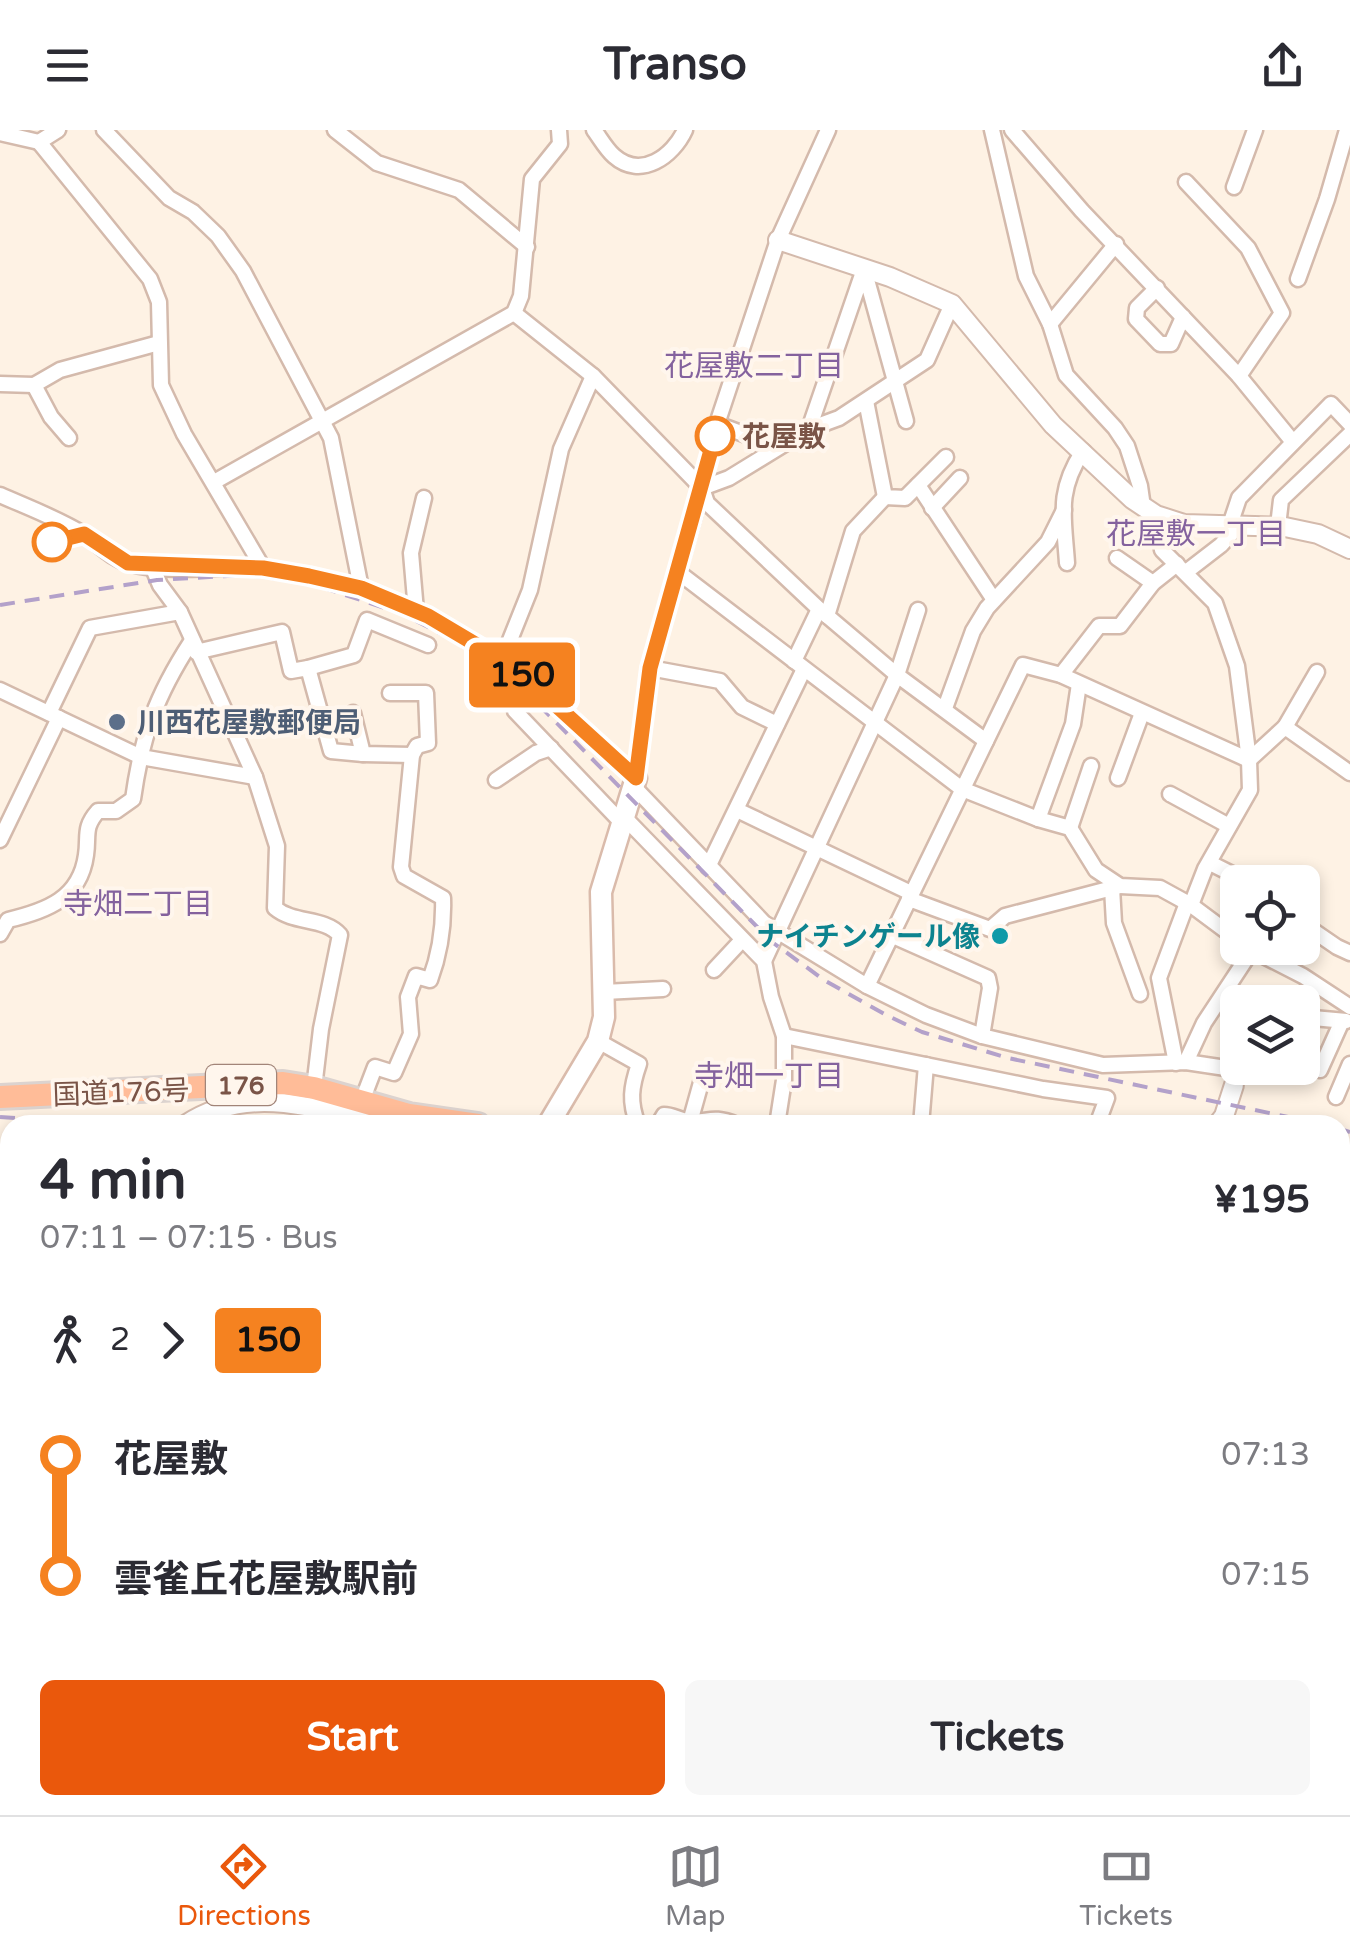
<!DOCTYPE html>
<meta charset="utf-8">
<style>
:root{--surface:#fff;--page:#f7f7f7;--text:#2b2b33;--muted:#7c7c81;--line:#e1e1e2;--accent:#ea580c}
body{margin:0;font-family:"Varela Round","Noto Sans JP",sans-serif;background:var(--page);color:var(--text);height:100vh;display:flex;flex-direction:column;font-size:38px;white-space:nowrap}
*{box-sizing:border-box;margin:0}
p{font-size:32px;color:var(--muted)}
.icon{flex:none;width:55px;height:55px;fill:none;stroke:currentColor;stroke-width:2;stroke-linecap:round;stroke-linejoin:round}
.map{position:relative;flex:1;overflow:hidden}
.details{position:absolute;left:0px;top:985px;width:1350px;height:700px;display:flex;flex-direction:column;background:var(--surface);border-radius:30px 30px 0 0;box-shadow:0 5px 15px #0003}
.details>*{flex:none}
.badge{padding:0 20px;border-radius:8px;font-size:35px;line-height:65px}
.buttons{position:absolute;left:1220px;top:735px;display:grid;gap:20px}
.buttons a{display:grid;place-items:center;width:100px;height:100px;border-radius:15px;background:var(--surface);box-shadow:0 5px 15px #0003;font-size:50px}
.map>.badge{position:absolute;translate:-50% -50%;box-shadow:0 0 0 5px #fff}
.legs{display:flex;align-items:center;gap:15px;height:110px;padding:0 40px;font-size:32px}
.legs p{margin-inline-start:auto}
.head{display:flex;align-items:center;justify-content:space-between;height:170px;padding:0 40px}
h1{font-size:55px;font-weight:700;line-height:75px}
.primary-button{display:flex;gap:20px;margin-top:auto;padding:20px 40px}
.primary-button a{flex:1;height:115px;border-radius:15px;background:var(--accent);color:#fff;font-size:40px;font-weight:700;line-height:115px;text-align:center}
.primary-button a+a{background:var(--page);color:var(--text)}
ul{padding:0 40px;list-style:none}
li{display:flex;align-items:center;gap:35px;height:120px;font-size:38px}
li i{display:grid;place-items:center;width:15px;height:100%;margin:0 12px;background:currentColor}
li i::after{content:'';width:25px;height:25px;margin:-12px;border:8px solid;border-radius:50%;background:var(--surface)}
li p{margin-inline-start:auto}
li:first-child i{background:linear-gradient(#0000 50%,currentColor 0)}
li:last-child i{background:linear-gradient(currentColor 50%,#0000 0)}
header{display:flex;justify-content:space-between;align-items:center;height:130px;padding:0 40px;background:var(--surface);font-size:45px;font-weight:700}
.tabs{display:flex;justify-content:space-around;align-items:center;height:140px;border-top:2px solid var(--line);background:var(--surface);font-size:28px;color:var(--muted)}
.tabs a{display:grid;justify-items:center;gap:5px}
.tabs .on{color:var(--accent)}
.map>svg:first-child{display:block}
</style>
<header><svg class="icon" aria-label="menu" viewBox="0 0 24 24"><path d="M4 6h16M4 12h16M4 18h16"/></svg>Transo<svg class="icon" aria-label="share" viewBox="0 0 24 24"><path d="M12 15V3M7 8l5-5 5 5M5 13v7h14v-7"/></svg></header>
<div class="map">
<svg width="1350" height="1685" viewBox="0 0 1350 1685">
<rect width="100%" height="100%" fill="#fef2e4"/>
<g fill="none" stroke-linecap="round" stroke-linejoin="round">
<polyline stroke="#b6e8ea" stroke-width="14" points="932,1685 937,1675"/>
<g stroke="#b6e8ea" stroke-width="22">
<polyline points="0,1222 10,1221"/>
<polyline points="0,1630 10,1628"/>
<polyline points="558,1685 560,1675"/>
<polyline points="587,1685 588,1675"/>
</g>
<g stroke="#d4baac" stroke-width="19">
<g id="minor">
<polyline points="104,0 169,68 193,82 218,106 243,141 331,308 361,458"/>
<polyline points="335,0 377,33 459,60 527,117"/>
<path d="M594,0C600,8 606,19 614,26C641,50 673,26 685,0"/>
<polyline points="992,0 1026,146 1050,194 1066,245 1115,298 1127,316 1140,356 1143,377"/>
<polyline points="1012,0 1082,81 1239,246 1293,312"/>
<polyline points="0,3 39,12 58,0"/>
<polyline points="39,12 150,149 159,172 161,255 184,304 263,438"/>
<polyline points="1186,52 1248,118 1282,183 1239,246"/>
<polyline points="1234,57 1255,0"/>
<polyline points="1298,149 1327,69 1347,0"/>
<polyline points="1157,158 1137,178 1136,189 1160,214 1171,214 1183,187"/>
<polyline points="514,183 593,246"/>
<polyline points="1050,194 1116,114"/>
<polyline points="0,254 34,255 60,240 159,213"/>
<polyline points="34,255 51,287 69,308"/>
<polyline points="866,271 885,367 905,368 946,327"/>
<polyline points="717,294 778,317"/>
<polyline points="809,299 864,139 906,291"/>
<polyline points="214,352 514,183 521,166 532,49 560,14 559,0"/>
<polyline points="918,355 994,470"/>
<polyline points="702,358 729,348 809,299 839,288 927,230 952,174"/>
<path d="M0,365C27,377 57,388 83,404C98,413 110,428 128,433C169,445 222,434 265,439C431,458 519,540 636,648"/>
<polyline points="932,378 960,348"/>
<polyline points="1156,385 1162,420 1215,473 1237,536 1249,630 1250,660 1205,739 1191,775"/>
<polyline points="1230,395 1239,368 1331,274 1350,294"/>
<polyline points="1278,396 1281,370 1350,304"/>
<polyline points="1117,428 1153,453"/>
<path d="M1067,433C1064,387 1056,362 1083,321"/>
<path d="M152,436L160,455L180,482L255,647L277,716L275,778C294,794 324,787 340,805L321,899L314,958"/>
<polyline points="678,442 962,659 1038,689 1070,698 1096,740 1120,756 1160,758 1191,775 1238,810"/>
<polyline points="1186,442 1221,415 1239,395"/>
<polyline points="416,481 411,423 424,368"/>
<polyline points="827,486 853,401 885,367"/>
<polyline points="196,522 282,502 291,541 308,538 331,621 363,624"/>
<polyline points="502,530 530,460 561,319 593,246 702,358 707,373 819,479 897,545 986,611"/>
<polyline points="794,531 819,479"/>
<polyline points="308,538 354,525 367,490 428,515"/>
<polyline points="650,538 720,551 742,577 777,594"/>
<polyline points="1061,545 1099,496 1120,496 1153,453 1177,434"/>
<polyline points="0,560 141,627 255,647"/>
<polyline points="945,578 973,501 987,478 1048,412 1064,380"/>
<polyline points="515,581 623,694"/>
<polyline points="49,583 90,498 180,482"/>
<polyline points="353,583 363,624 412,625"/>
<polyline points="1285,597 1317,542"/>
<polyline points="636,648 650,538 702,358 717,294 778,110 828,0"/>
<polyline points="1118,648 1142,583"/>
<polyline points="496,650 536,623 551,618"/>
<polyline points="634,657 764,793 867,856 926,885 982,906 1103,935 1186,932 1239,940"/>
<polyline points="1170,664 1229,696"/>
<polyline points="737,680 911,763"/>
<polyline points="625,688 764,831 771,867 784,906 784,950 777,995"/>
<polyline points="1038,689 1073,594 1079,554"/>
<polyline points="1070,698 1091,636"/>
<polyline points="0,710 59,588"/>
<polyline points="1210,733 1248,752"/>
<polyline points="708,737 804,539"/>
<polyline points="1112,758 1114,793 1140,864"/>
<polyline points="909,769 990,799 1005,786 1120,756"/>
<polyline points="1302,793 1337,817 1350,823"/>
<path d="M0,804L8,790C46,781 80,769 86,725C89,705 83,698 98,681H116L133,669C142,605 156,566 191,512"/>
<polyline points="891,805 988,848 990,858 982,906"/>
<polyline points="1248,818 1303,846 1350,877"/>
<polyline points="764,831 897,545 918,480"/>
<polyline points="714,840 742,810"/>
<polyline points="867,856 1023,535 1061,545 1249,630 1285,597 1350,643"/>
<polyline points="604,862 663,859"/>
<polyline points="1302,887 1346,891"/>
<polyline points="784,906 1043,959 1107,968 1097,995"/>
<path d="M598,911L639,934C631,957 629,972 638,995"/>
<polyline points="1186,932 1204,893 1252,820"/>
<polyline points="1176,933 1159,848 1187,773"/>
<polyline points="1302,936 1320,940 1342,891"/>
<polyline points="1336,967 1350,934"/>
<path d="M362,971L375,937L394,943L411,904L408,867L416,846L430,850C440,823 444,797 443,768L404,746L401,737L412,625L417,616L428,613L426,563H390"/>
<polyline points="690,992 702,949"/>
<path d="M658,995L664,985C673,985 679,990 688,991C708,994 710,984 737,995"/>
<polyline points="921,995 926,935"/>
<polyline points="0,1041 10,1042"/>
<polyline points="0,1098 7,1098 10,1064"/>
<polyline points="0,1211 10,1211"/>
<polyline points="0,1231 10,1230"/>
<polyline points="1340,1515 1350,1529"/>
<polyline points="0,1561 10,1558"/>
<polyline points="0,1614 10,1614"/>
<polyline points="0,1650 10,1650"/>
<polyline points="1340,1662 1350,1649"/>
<polyline points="205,1675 208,1685"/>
<polyline points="418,1675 437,1685"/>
<polyline points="702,1675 714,1685"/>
<polyline points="1087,1675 1095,1685"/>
<polyline points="352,1685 372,1681"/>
<polyline points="448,1685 451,1675"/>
<polyline points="509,1685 514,1675"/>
<polyline points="548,1685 550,1675"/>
<polyline points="736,1685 742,1675"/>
<polyline points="765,1685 770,1675"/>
<polyline points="903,1685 909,1675"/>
<polyline points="1047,1685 1061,1675"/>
<polyline points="1200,1685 1201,1675"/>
<polyline points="1323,1685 1331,1675"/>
</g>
</g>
<g stroke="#d4baac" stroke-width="22">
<g id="tertiary">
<polyline points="778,110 890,147 952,174 1053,295 1132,369 1156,385 1184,394 1285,397 1318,404 1350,419"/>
<path d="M185,995C247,954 314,977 380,995"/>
<polyline points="1217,995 1224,986 1234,955"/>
<polyline points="1340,1080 1350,1063"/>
<polyline points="0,1532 10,1503"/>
</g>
</g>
<g stroke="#dabbab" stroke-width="25">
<polyline id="secondary" points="548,995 598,911 604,887 601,762 636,648"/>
</g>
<g stroke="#dcd3cf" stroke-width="25">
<polyline id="primary" points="1347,1685 1350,1680"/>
</g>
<g stroke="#dcd3cf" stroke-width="28">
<g id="trunk">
<polyline points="0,967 283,953 314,958 409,985 478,995"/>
<polyline points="1340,1387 1350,1390"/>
</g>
</g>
<use href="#minor" stroke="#fff" stroke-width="14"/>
<use href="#tertiary" stroke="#fff" stroke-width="18"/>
<use href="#secondary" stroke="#fff" stroke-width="20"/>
<use href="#primary" stroke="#ffd19b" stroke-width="20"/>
<use href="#trunk" stroke="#ffbc98" stroke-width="22"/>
<g stroke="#b3a1ca" stroke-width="4" stroke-dasharray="15 10" stroke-linecap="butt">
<polyline points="0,475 157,450 245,445 306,452 403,484 453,510 498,541 543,579 772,812 824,850 886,885 922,902 1008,928 1326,995"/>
<polyline points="0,987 110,995"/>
<polyline points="1340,999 1350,1002"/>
<polyline points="1340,1020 1350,1024"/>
<polyline points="1100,1675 1107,1685"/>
</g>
</g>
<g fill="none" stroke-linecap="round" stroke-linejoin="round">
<g stroke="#fff" stroke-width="22">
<polyline id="line-1" points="52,412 84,404 128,433 263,438 309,446 361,458 428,486 502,530 536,557 636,648 650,538 715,306"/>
</g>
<use href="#line-1" stroke="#f58220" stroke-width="15"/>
</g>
<g fill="#fff" stroke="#f58220" stroke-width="5">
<circle cx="715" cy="306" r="18"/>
<circle cx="52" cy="412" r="18"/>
</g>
<circle fill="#5c6f8a" stroke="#fff6ed" stroke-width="4" cx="117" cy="592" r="10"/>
<circle fill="#0f9aa8" stroke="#fff6ed" stroke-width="4" cx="1000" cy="806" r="10"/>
<g text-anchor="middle" stroke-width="8" stroke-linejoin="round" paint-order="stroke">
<rect fill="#fff6ed" stroke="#a28579" stroke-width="2.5" x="206" y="935" width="70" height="40" rx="8"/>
<g font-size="25" font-weight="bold" fill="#7a5447">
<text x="241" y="964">176</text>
</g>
<g font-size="28" font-weight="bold" fill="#7a5447" stroke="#fff6ed" text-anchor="start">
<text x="742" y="316">花屋敷</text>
</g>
<g font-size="28" font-weight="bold" fill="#4e5e75" stroke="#fff6ed" text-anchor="start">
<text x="137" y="602">川西花屋敷郵便局</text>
</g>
<g font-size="28" font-weight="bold" fill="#0d838f" stroke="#fff6ed" text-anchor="end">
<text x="980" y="816">ナイチンゲール像</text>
</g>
<g font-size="28" fill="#7a5447" stroke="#fff6ed">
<text transform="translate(121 962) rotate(-2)" y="10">国道176号</text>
</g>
<g font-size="30" fill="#84629e" stroke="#fff6ed">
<text x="754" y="246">花屋敷二丁目</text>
<text x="1196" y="414">花屋敷一丁目</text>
<text x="138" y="784">寺畑二丁目</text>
<text x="769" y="956">寺畑一丁目</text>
</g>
</g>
</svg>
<div class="buttons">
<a><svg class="icon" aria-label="locate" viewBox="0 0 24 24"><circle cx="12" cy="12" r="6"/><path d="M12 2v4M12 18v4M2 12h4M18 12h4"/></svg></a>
<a><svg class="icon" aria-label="layers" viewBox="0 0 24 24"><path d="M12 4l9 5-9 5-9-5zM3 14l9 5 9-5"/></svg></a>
</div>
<b class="badge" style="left:522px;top:545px;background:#f58220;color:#111">150</b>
<section class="details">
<div class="head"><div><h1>4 min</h1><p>07:11 – 07:15 · Bus</p></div><b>¥195</b></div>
<div class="legs"><svg class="icon" aria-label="walk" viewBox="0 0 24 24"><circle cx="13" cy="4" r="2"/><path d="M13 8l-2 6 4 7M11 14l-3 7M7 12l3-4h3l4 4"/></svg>2<svg class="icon" aria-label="forward" viewBox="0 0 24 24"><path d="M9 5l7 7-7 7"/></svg><b class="badge" style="background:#f58220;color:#111">150</b></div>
<ul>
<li><i style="color:#f58220"></i><b>花屋敷</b><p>07:13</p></li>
<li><i style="color:#f58220"></i><b>雲雀丘花屋敷駅前</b><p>07:15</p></li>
</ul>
<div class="primary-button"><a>Start</a><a>Tickets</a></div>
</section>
</div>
<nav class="tabs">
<a class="on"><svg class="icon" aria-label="directions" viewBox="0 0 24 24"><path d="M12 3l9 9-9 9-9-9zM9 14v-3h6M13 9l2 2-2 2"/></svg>Directions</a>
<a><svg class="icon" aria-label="map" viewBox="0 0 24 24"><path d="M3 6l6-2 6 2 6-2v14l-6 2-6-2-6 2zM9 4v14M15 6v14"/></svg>Map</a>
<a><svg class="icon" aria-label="tickets" viewBox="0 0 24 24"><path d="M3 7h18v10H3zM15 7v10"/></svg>Tickets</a>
</nav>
